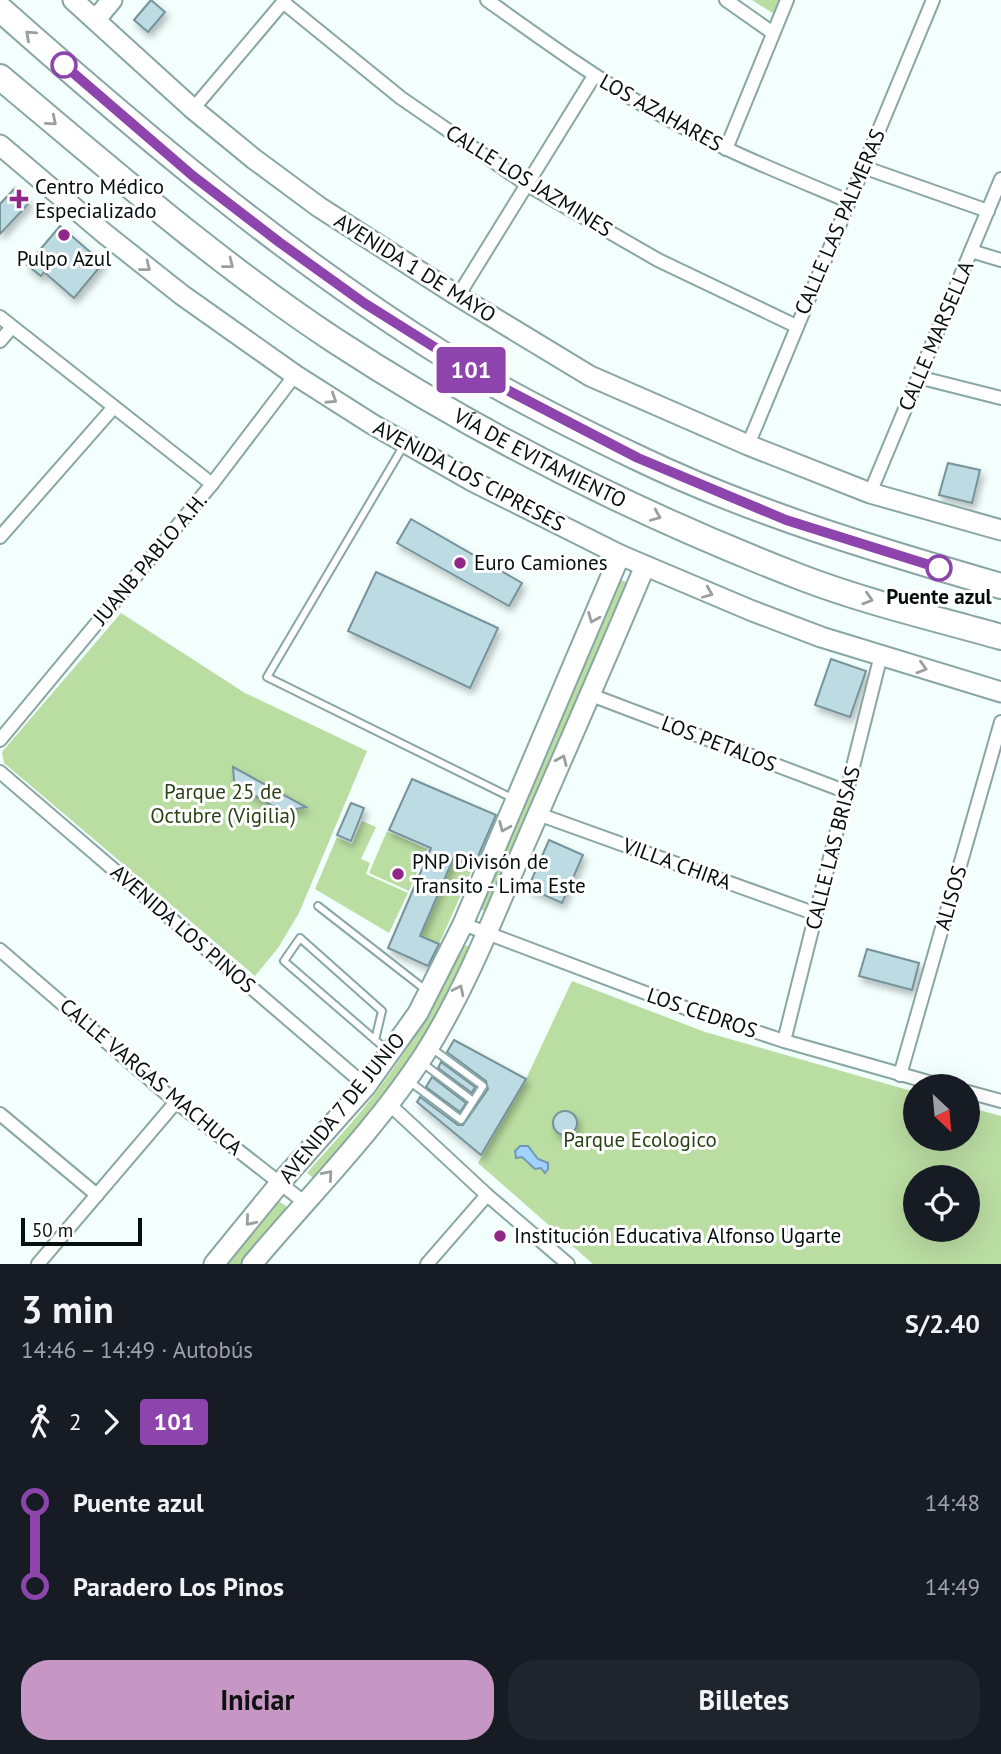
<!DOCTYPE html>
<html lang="es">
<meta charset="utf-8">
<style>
:root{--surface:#171b24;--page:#20242c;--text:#f1f3f6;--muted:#9ea1a6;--accent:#c697c5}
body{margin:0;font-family:"PT Sans",sans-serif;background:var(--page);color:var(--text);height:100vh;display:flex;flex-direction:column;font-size:26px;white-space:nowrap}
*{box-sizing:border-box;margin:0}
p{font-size:23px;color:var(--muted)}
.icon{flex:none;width:38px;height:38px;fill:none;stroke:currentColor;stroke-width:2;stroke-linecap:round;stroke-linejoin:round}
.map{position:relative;height:1264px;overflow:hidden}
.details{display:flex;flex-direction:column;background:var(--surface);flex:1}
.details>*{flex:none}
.badge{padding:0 14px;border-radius:5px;font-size:24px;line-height:46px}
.needle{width:46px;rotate:154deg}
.tools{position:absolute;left:903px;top:1074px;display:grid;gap:14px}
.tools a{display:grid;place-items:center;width:77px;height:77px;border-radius:50%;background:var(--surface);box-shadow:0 7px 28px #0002;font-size:35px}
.scale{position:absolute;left:21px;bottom:18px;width:121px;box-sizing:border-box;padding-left:7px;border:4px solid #050f0e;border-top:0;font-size:19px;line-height:24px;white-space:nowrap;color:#050f0e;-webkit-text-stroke:5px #fff;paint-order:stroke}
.map>.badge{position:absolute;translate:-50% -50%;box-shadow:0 0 0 4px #fff}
.legs{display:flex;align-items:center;gap:10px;height:77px;padding:0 21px;font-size:23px}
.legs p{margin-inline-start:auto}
.headline{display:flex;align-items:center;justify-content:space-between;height:119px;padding:0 21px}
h1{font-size:38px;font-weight:700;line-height:52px}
.action{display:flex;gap:14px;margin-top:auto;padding:14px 21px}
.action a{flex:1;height:80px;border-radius:28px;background:var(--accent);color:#111;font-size:28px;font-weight:700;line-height:80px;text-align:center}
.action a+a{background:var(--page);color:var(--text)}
ul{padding:0 21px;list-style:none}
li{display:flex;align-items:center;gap:24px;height:84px;font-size:26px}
li i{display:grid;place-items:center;width:10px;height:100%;margin:0 9px;background:currentColor}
li i::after{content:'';width:18px;height:18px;margin:-9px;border:5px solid;border-radius:50%;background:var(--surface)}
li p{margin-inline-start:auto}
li:first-child i{background:linear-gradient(#0000 50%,currentColor 0)}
li:last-child i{background:linear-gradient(currentColor 50%,#0000 0)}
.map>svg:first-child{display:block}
</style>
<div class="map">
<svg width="1001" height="1264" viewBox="0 0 1001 1264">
<defs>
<filter id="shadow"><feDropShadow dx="3" dy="5" stdDeviation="3.5" flood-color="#0004"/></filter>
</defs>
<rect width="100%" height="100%" fill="#f2fffd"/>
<g fill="#badda2" fill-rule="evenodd">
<polygon points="752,0 780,0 774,14"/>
<polygon points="616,578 629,583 489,913 478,908"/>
<polygon points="121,613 245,693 367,751 299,913 278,948 255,976 4,763 2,752"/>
<polygon points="362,821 376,827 361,859 370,863 366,874 408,893 389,933 315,889 337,837 352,844"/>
<polygon points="387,831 427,849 409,891 369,873"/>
<polygon points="456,852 476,861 439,944 420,936"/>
<path d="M462,944L472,948L439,1015L390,1091L316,1180L307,1173C332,1144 360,1115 383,1083C415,1040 440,994 462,944Z"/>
<path d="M572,981L705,1032L915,1092V1139H968V1107L1001,1116V1264H593L478,1163L526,1079ZM915,1178H968V1230H915Z"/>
<polygon points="275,1202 280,1202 286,1206 286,1210 242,1264 224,1264"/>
</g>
<polygon fill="#a1d2fe" stroke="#7298b6" stroke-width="2" points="520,1146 528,1146 538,1159 548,1163 548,1169 545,1173 541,1168 535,1169 522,1157 516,1158 515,1151"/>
<g fill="#bddbe3" stroke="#76929a" stroke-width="2" filter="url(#shadow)">
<polygon points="151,0 165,12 148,32 134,20"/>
<polygon points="15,188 30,202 0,234 0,204"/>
<polygon points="60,226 103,263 74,298 44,272 41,276 27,265"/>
<polygon points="948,463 980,470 972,503 939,495"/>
<polygon points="411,519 522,583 509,606 397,543"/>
<polygon points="376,572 498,628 470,688 348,631"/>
<polygon points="831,659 866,671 850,717 815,705"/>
<polygon points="233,767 306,807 286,811 280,810 237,785 234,780"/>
<polygon points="412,779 496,815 476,861 456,852 420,936 439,944 428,966 388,948 431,848 389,830"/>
<polygon points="351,803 364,808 351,841 337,835"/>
<polygon points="549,840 583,855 562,903 528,888"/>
<polygon points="867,949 919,963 912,990 859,976"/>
<polygon points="454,1040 526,1079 481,1155 417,1102 420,1097 458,1125 463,1125 488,1089 486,1081 447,1052"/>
<polygon points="441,1062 475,1087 472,1093 438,1068"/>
<polygon points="432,1077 466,1103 460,1112 426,1087"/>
<circle cx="565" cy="1123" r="12"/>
</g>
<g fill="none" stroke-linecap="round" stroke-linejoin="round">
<g stroke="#88a6a4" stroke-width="10">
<g id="lane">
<polyline points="404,445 267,677 512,798"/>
<polyline points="318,906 427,991"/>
<polyline points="375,1040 382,1011 300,938 284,961 380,1044 390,1049"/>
<polyline points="421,1062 473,1101"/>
<polyline points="409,1081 461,1120 483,1086 430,1047"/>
</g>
</g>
<g stroke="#88a6a4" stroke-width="16">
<g id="street">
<path d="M487,0C543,40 598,80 657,113C718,148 784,174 848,201"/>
<polyline points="726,0 773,33"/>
<polyline points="283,2 401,98 526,184 658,260 796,326"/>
<polyline points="193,109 285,0"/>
<polyline points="726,149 787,0"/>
<polyline points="863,167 988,211"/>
<polyline points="971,251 1001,260"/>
<polyline points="458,296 594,76"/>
<polyline points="0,317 212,484"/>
<polyline points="0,341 12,327"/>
<polyline points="918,377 1001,398"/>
<polyline points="748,445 933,0"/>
<polyline points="870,493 1001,179"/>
<polyline points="0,537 114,407"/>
<polyline points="591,695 847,792"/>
<polyline points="0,740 212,484 295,375"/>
<polyline points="0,772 366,1086"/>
<polyline points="538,814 816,914"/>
<polyline points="463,924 696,1012 784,1041 946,1087"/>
<polyline points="0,950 176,1102 304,1202"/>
<polyline points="784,1041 881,655"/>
<polyline points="900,1075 1001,722"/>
<polyline points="968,1092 1001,1101"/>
<polyline points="389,1104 487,1195 568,1264"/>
<polyline points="0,1114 97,1195"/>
<polyline points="38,1264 176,1102"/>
<polyline points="427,1264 487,1195"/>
</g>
</g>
<g stroke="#88a6a4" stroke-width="23">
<g id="secondary">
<polyline points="73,0 193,109 254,159 319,207 458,296 590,376 748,445 870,493 1001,530"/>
<polyline points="96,19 112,0"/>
<polyline points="0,145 105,234 182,295 295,375 372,424 474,482 620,555 750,610 821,637 1001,692"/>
<polyline points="214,1264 280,1183 366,1086 418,1013 463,924 620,555"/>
<path d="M252,1264C310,1195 375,1130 424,1055C466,989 494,915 525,844C565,752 606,659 645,566"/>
</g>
</g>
<g stroke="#88a6a4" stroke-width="28">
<g id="highway">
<path d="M0,9C141,134 284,255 444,355C505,393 571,426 636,457C752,513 877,550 1001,586"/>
<path id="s1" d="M0,77C109,168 216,262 334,340C479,435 638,514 800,577C865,602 934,618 1001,637"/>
</g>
</g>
<use href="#lane" stroke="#fff" stroke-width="6"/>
<use href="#street" stroke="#fff" stroke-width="12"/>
<use href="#secondary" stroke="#fff" stroke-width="19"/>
<use href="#highway" stroke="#fff" stroke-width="24"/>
</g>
<defs><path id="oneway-chevron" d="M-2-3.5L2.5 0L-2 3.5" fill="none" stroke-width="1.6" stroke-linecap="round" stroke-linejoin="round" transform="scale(1.75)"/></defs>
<g stroke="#9b9f9f">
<use href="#oneway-chevron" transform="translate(30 35) rotate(-138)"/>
<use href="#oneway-chevron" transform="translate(52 121) rotate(40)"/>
<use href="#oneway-chevron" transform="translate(229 264) rotate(38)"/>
<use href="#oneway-chevron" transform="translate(146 267) rotate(38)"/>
<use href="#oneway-chevron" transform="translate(332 399) rotate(33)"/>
<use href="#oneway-chevron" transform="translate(656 516) rotate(23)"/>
<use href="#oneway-chevron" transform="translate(708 593) rotate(23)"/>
<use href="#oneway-chevron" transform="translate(868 599) rotate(17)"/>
<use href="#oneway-chevron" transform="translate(593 618) rotate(113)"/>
<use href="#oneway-chevron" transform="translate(922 668) rotate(17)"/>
<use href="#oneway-chevron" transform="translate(562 760) rotate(-66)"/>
<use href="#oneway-chevron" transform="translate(504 827) rotate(113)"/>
<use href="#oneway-chevron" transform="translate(459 990) rotate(-64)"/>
<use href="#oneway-chevron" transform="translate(328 1175) rotate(-49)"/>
<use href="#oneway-chevron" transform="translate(250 1221) rotate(130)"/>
</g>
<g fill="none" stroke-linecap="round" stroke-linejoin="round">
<g stroke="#fff" stroke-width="16">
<polyline id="line-1" points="64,65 193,176 279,242 364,303 482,377 638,458 786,520 939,568"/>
</g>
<use href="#line-1" stroke="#8e44ad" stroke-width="10"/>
</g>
<g fill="#fff" stroke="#8e44ad" stroke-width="3.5">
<circle cx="64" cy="65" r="12"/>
<circle cx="939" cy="568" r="12"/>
</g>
<g fill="#912689" stroke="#fff" stroke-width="2.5">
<path d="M15.5 188.5h7v7h7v7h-7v7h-7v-7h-7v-7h7z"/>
<circle cx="64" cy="235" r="7"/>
<circle cx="460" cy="563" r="7"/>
<circle cx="398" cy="874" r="7"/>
<circle cx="500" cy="1236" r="7"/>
</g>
<g text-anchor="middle" stroke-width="6" stroke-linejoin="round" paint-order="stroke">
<g font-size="21" fill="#050f0e" stroke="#fff">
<text transform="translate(661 113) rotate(29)" y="7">LOS AZAHARES</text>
<text transform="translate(529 181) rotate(32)" y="7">CALLE LOS JAZMINES</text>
<text transform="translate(840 222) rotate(-67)" y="7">CALLE LAS PALMERAS</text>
<text transform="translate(415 268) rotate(32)" y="7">AVENIDA 1 DE MAYO</text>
<text transform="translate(936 336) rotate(-67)" y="7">CALLE MARSELLA</text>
<text dy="7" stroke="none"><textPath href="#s1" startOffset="663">VÍA DE EVITAMIENTO</textPath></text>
<text transform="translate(469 476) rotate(28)" y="7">AVENIDA LOS CIPRESES</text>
<text transform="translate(150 559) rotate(-50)" y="7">JUANB PABLO A.H.</text>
<text transform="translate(719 744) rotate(21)" y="7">LOS PETALOS</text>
<text transform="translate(833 848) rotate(-76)" y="7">CALLE LAS BRISAS</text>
<text transform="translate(677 864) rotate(20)" y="7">VILLA CHIRA</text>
<text transform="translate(951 898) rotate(-74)" y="7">ALISOS</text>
<text transform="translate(183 929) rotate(41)" y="7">AVENIDA LOS PINOS</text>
<text transform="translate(702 1013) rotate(19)" y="7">LOS CEDROS</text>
<text transform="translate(151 1077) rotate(40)" y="7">CALLE VARGAS MACHUCA</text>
<text transform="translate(342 1108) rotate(-51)" y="7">AVENIDA 7 DE JUNIO</text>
</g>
<g font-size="21" fill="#050f0e" stroke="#fff" text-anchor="start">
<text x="35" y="194">Centro Médico<tspan x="35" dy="24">Especializado</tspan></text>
<text x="64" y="266" text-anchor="middle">Pulpo Azul</text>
<text x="474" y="570">Euro Camiones</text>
<text x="412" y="869">PNP Divisón de<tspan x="412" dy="24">Transito - Lima Este</tspan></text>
<text x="514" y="1243">Institución Educativa Alfonso Ugarte</text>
</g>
<g font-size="21" font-weight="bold" fill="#050f0e" stroke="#fff">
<text x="939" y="604">Puente azul</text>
</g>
<g font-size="21" fill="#2a4314" stroke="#fff">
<text x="223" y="799">Parque 25 de<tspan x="223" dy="24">Octubre (Vigilia)</tspan></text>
<text x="640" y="1147">Parque Ecologico</text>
</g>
</g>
</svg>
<div class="tools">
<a><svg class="needle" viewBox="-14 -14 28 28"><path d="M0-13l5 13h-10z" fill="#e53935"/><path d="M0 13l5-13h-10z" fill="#9ea1a6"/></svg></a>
<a><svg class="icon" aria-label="locate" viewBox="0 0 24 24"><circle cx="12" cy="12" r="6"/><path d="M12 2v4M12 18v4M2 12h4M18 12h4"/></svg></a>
</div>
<div class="scale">50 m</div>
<b class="badge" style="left:471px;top:370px;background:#8e44ad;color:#fff">101</b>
</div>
<section class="details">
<div class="headline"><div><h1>3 min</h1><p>14:46 – 14:49 · Autobús</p></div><b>S/2.40</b></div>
<div class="legs"><svg class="icon" aria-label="walk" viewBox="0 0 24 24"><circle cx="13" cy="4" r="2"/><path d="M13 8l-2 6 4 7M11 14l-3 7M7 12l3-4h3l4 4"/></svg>2<svg class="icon" aria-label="forward" viewBox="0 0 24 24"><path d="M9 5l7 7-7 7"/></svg><b class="badge" style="background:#8e44ad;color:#fff">101</b></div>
<ul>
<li><i style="color:#8e44ad"></i><b>Puente azul</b><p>14:48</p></li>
<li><i style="color:#8e44ad"></i><b>Paradero Los Pinos</b><p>14:49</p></li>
</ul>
<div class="action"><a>Iniciar</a><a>Billetes</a></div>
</section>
